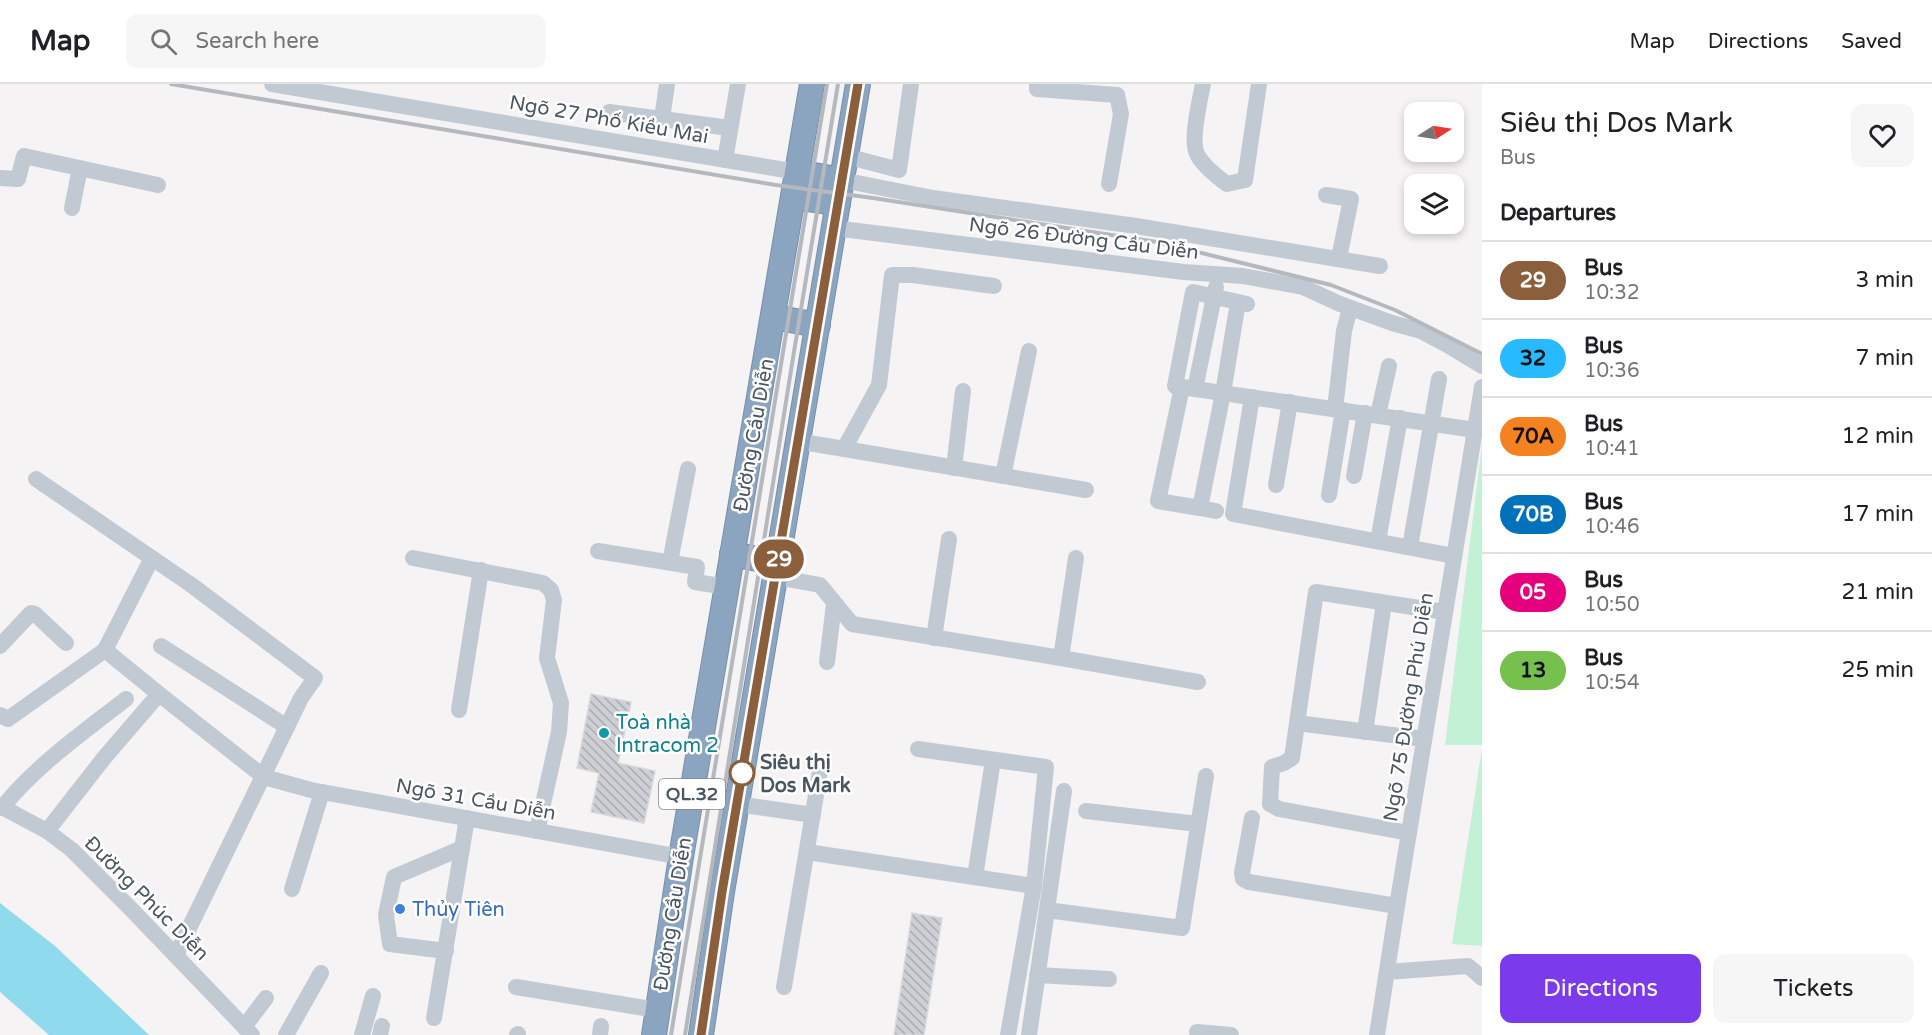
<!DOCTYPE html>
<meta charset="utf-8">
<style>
:root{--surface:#fff;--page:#f6f6f6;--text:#202124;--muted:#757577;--line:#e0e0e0;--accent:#7c3aed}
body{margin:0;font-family:"Varela Round",sans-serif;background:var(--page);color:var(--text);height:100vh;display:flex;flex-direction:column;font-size:22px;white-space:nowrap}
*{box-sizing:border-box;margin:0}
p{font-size:20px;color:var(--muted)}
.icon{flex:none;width:33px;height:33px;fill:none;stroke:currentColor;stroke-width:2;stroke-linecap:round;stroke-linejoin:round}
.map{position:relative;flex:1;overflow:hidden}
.panel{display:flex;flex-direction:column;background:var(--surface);width:450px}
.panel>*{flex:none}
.badge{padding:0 12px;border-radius:20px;font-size:21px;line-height:39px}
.needle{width:39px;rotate:78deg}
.controls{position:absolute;left:1404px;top:18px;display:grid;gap:12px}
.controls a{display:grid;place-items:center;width:60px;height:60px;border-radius:12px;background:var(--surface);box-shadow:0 3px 9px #0003;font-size:30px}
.map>.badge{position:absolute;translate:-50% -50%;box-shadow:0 0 0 3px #fff}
h2{padding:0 18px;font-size:22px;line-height:54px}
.round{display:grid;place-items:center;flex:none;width:63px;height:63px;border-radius:12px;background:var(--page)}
.head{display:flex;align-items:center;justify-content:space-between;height:102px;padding:0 18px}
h1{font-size:28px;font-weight:600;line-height:45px}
.cta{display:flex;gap:12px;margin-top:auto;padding:12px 18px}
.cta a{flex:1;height:69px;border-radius:12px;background:var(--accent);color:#fff;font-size:24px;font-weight:600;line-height:69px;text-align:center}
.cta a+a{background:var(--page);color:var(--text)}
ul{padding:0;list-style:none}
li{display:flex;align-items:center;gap:18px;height:78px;padding:0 18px;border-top:2px solid var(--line)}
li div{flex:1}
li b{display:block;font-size:22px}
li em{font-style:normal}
li .badge{min-width:66px;font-weight:700;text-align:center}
header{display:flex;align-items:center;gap:36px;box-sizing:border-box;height:84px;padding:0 30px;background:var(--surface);border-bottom:2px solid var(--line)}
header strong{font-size:28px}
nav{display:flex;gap:33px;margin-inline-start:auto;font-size:21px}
.search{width:420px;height:54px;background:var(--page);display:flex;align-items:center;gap:15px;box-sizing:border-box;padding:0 21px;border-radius:12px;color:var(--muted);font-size:22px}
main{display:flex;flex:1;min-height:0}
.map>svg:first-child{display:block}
</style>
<header>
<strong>Map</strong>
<div class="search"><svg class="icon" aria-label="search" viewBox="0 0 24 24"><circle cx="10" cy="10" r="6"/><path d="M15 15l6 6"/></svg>Search here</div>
<nav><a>Map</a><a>Directions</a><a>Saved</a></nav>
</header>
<main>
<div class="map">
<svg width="1482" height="951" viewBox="0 0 1482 951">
<defs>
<pattern id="building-back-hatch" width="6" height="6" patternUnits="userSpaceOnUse" patternTransform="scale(1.5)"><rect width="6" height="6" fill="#cdcfd5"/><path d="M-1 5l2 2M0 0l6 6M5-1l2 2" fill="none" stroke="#a8abb0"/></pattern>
</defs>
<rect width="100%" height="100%" fill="#f5f3f3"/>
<g fill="#c3f1d5">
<polygon points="1482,360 1482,661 1445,661"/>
<polygon points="1482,664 1482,862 1452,860"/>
</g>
<polygon fill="#90daee" points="0,819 55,862 149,951 49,951 0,908"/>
<g fill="url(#building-back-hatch)" stroke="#d7d9de" stroke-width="1.5">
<polygon points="591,610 631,618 618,679 655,687 644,739 591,728 599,689 577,684"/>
<polygon points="912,829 942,834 924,951 894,951"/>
</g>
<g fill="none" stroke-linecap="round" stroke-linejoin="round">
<g stroke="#7690ad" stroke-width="26">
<g id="highway">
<polyline points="797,88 842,96"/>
<polyline points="793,113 838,119"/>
<polyline points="773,233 818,241"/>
<polyline points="732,470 778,479"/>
<polyline points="654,951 681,773 812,0"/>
<polyline points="701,951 722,808 858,0"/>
</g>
</g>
<g stroke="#c1cad2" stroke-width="16">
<polyline points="272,0 797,88"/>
<polyline points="1037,0 1037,5 1117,11"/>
<path d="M1203,0C1200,16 1190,56 1197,70C1203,82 1216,92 1227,100L1245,96L1259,0"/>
<polyline points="609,28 730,44"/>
<polyline points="662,35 667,0"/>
<polyline points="846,72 899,86 911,0"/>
<polyline points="725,76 738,0"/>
<polyline points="0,94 18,95 24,72 158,101"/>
<polyline points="842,96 933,114 1136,142 1380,182"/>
<polyline points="1109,100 1121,30 1117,11"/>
<polyline points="1326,111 1351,115 1339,174"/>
<polyline points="72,124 80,84"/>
<polyline points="834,144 1184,188 1243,192 1303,203 1340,220 1392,239 1421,247 1449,262 1482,282"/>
<polyline points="1247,220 1193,208 1175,302 1475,346"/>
<polyline points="1182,303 1158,417 1200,424"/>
<polyline points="1195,305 1216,203"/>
<polyline points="1252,313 1233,430 1454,472"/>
<polyline points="1335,325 1344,247 1350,224"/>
<polyline points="1378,331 1389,282"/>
<polyline points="797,357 1086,406"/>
<polyline points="844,365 879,301 892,191 913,191 994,202"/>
<polyline points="954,384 963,307"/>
<polyline points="1003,392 1029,267"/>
<polyline points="1354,392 1365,329"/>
<polyline points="36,395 190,500 315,594 301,614 176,871"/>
<polyline points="1276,401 1290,318"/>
<polyline points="1329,411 1343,326"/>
<polyline points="1216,427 1200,424 1223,309 1238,218"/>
<polyline points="1378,457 1400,334"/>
<polyline points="1410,463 1439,295"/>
<polyline points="598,467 697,483 695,498 727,503"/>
<polyline points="413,474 543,499 551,506 554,516 547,574 561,619 559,648 537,747"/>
<polyline points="670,478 688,385"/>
<polyline points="776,493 820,501 852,540 1061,574 1198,598"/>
<polyline points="934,554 949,455"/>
<polyline points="0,562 31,529 35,530 66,559"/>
<polyline points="161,562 287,643"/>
<polyline points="1061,574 1076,474"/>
<polyline points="827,578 834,520"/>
<polyline points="159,610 264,693 311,706 681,773"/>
<polyline points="459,626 481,486"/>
<polyline points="0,631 8,635 105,566 152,474"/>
<polyline points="1297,639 1424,655"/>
<polyline points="1365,648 1384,519"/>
<polyline points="737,720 813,731"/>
<polyline points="0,722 47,747 72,766 130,824 252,951"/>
<path d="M2,724C34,683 85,647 126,615"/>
<polyline points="1086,727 1198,740"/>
<polyline points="1252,734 1242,789 1243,795 1249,798 1397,822"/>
<polyline points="47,747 104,674 159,610 105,566"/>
<polyline points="1409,749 1279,725 1270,720 1272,683 1284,679 1292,674 1316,508 1445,528"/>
<polyline points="807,768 1034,802 1046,683 918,665"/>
<polyline points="975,793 993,676"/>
<polyline points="292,805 322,708"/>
<polyline points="1047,826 1182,844 1206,692"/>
<polyline points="446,867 390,860 386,831 394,793 462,764"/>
<polyline points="1387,888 1468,882 1482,894"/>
<polyline points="1037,891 1109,895"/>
<polyline points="516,903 657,926"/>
<polyline points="784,903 820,687"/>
<polyline points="434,934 467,734"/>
<polyline points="244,943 266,914"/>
<polyline points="1197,948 1231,951"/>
<polyline points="286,951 321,889"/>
<polyline points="362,951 373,912"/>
<polyline points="380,951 382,942"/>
<polyline points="517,951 518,950"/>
<polyline points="600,951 601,942"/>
<polyline points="1008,951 1034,802"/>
<polyline points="1029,951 1064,707"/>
<polyline points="1377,951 1397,822 1482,303"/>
</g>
<use href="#highway" stroke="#8ba5c1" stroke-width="24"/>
<g stroke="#b5b8bd" stroke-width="4">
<polyline points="171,0 776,101 873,114 1157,158 1331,201 1395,226 1482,270"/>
<polyline points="671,951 827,0"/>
<polyline points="685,951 793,274 838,0"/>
</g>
</g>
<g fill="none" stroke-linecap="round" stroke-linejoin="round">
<g stroke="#fff" stroke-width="14">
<polyline id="line" points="701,951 722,808 858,0"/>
</g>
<use href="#line" stroke="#8b5e3c" stroke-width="9"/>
</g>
<circle fill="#0f9aa8" stroke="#fff" stroke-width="2" cx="604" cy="649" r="6"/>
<circle fill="#fff" stroke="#8b5e3c" stroke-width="3" cx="742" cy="689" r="12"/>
<circle fill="#3f7fe0" stroke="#fff" stroke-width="2" cx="400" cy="825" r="6"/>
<g text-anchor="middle" stroke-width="5" stroke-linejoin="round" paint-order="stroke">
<rect fill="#fff" stroke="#808990" stroke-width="1.5" x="659" y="695" width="66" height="30" rx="4.5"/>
<g font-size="18" font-weight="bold" fill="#4a5661">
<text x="692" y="716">QL.32</text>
</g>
<g font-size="20" fill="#4a5661" stroke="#fff">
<text transform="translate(609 35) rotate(10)" y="7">Ngõ 27 Phố Kiều Mai</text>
<text transform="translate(1084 154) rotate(7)" y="7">Ngõ 26 Đường Cầu Diễn</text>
<text transform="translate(753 351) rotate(-80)" y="7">Đường Cầu Diễn</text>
<text transform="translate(1408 623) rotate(-81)" y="7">Ngõ 75 Đường Phú Diễn</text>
<text transform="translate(476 715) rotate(10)" y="7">Ngõ 31 Cầu Diễn</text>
<text transform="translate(147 814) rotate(45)" y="7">Đường Phúc Diễn</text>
<text transform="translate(672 830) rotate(-81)" y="7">Đường Cầu Diễn</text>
</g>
<g font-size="20" fill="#0d838f" stroke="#fff" text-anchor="start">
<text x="616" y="645">Toà nhà<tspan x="616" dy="23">Intracom 2</tspan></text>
</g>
<g font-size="20" font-weight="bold" fill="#4a5661" stroke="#fff" text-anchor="start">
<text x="760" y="685">Siêu thị<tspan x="760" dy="23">Dos Mark</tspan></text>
</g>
<g font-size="20" fill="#366cbe" stroke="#fff" text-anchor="start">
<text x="412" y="832">Thủy Tiên</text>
</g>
</g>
</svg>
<div class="controls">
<a><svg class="needle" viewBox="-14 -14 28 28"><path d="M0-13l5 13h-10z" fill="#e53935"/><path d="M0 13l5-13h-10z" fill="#757577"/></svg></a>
<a><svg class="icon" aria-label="layers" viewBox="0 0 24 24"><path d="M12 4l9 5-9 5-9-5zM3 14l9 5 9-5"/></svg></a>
</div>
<b class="badge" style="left:779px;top:475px;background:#8b5e3c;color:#fff">29</b>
</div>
<section class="panel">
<div class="head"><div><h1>Siêu thị Dos Mark</h1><p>Bus</p></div><a class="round"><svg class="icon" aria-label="heart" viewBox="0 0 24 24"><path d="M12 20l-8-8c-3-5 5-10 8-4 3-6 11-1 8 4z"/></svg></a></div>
<h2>Departures</h2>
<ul>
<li><span class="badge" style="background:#8b5e3c;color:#fff">29</span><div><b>Bus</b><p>10:32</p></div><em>3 min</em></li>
<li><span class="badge" style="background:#27baff;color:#111">32</span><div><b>Bus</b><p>10:36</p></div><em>7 min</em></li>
<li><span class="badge" style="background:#f58220;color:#111">70A</span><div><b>Bus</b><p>10:41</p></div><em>12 min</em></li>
<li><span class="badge" style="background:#0072bc;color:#fff">70B</span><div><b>Bus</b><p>10:46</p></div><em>17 min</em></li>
<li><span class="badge" style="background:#e6007e;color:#fff">05</span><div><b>Bus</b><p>10:50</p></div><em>21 min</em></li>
<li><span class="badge" style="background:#76c04d;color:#111">13</span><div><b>Bus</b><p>10:54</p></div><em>25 min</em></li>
</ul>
<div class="cta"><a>Directions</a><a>Tickets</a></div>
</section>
</main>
